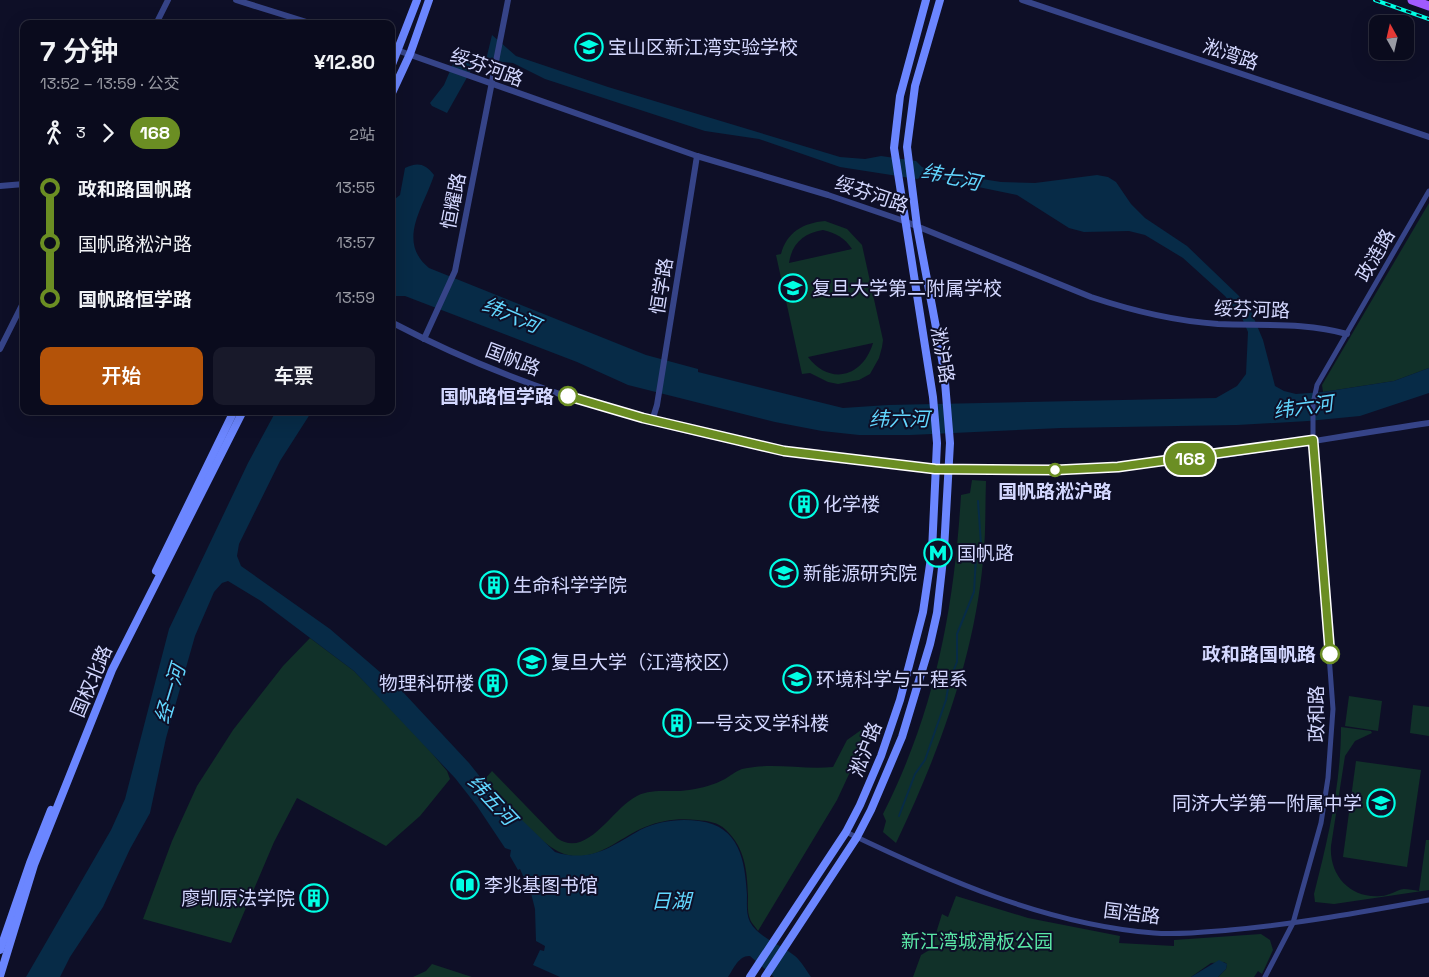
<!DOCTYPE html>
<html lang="zh">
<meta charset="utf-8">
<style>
:root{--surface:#0a0b1d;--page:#18192a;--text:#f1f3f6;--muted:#999ba4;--line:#2a2b3b;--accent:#b45309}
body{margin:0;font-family:"Space Grotesk","Noto Sans SC",sans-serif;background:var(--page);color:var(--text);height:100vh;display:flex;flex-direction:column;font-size:19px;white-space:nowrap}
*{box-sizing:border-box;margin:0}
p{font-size:16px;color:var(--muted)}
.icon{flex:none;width:28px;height:28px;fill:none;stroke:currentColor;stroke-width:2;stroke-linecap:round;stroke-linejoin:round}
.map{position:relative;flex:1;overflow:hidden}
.sheet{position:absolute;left:20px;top:20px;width:375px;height:395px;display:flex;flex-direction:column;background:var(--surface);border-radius:10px;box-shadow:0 5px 20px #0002,0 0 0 1px var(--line)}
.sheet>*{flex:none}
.badge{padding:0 10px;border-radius:16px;font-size:18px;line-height:32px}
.needle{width:32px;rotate:352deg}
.buttons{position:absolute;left:1369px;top:15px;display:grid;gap:10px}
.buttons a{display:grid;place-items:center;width:45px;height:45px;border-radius:10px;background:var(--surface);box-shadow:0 5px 20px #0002,0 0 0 1px var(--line);font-size:25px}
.map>.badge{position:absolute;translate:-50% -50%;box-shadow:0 0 0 2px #fff}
.legs{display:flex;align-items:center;gap:8px;height:55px;padding:0 20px;font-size:16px}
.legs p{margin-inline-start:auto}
.head{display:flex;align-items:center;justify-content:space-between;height:85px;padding:0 20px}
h1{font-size:28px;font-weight:600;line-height:38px}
.cta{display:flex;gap:10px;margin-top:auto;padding:10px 20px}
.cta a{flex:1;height:58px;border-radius:10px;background:var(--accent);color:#fff;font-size:20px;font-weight:600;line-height:58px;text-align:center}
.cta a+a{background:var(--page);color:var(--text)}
ul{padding:0 20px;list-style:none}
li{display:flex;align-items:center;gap:18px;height:55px;font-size:19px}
li i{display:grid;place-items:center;width:8px;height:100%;margin:0 6px;background:currentColor}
li i::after{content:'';width:12px;height:12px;margin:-6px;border:4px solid;border-radius:50%;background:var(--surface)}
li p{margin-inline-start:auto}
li:first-child i{background:linear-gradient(#0000 50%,currentColor 0)}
li:last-child i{background:linear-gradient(currentColor 50%,#0000 0)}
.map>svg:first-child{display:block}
</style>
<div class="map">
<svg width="1429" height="977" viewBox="0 0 1429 977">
<rect width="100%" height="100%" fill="#0e0f27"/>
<g fill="#113129" fill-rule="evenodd">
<polygon points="1429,203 1429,368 1394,381 1323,392 1322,385"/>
<path d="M825,221L847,229L862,245L883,340L882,347L879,358L870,374L859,380L838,384L828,382L810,373L802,374L776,255L781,254C787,232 803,223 825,221ZM823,230C836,233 845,238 852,249L789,263C792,243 804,233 823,230ZM873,343C863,377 830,386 808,357Z"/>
<path d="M972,480L986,481C985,508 986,535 983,561C974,659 938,755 896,843L883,832L886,821L883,814C935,711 954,610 961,495L970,493Z"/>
<polygon points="310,638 354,671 419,738 447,771 450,779 420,816 386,846 297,798 274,842 231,943 143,919 172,841 197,786 233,730 283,666"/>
<polygon points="1349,696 1382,701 1378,731 1345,726"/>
<polygon points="1413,705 1429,707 1429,736 1410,733"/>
<path d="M1341,727L1371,731L1372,733L1355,741L1345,756L1331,846C1329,876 1351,899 1381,896C1389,896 1396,890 1404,889C1408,889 1414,890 1419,891L1426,840H1429V890L1334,904L1315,902L1314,894C1328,839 1341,784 1341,727Z"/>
<path d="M864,728L870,729L837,800L758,931C756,927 751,923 750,919C747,912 748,903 748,896C747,870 745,848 726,830C718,822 708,821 697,820C679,818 662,820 645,827C620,837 597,862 568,855C545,851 499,799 484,780L492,771L557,838C587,860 612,808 637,796C653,788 672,793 689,790C702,788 714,785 725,779C730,776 736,771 742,769C771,762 803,770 833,767L847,740Z"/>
<polygon points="1356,761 1421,770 1407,867 1343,857"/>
<polygon points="956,896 1028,918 1120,936 1119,943 1174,946 1174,940 1261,934 1270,940 1273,950 1262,974 1258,971 1254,977 1218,977 1226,969 1227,964 1224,962 1211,963 1191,977 913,977 921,955 931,949 942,914 948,917"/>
<polygon points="432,964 472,977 413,977 426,971"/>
</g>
<g fill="#072b47">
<path d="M492,35L516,56L608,87L840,157L865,159L881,156L916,161L922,167L938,172L1001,182L1035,183L1097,175L1108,177L1116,182L1131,204L1145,218L1187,246L1238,295L1250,309L1263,340L1275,386L1284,391L1296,394L1323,392L1394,381L1429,368V393L1360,416L1308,421L1237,425L1061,428L910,435H859L822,431L775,422L628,385L577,362L405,296H391V202L400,195L405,168C417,162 425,163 434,175C424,207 396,241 429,268L646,355L698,369V372L843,408L888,405L1216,398L1237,386L1246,374L1248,332L1242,318L1225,296L1183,258L1145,235L1129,231L1084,232L1069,228L1017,195L925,176L917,179L840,167L759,139L705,131L545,79L513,63L486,60Z"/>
<polygon points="456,57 474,65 447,113 432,106 430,103 444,85"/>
<path d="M276,411H312L280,461L239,544L237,556L241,566L330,629L402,691L469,763L489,788L555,852C590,863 611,847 640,830C657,821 680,818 699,821C740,826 745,861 747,895C747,903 746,914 750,922C759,938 781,945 795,956C801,961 806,970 811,977H774L750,956C739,955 734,968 728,977H560L533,965L540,950L544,951L545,946L536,941L535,909L527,877L524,878L520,869L518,870L510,856L511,850L505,848L477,806L455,778L354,671L261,601L228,581L222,583L214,592L195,636L166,738L150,813L130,849L103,907L70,957L60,977H26L111,830L125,799L169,629L248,463Z"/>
<polygon points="1219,960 1227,964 1226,969 1218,977 1191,977"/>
</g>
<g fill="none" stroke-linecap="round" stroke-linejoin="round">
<polyline stroke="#072b47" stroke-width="2" points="899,816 915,774 925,760 946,700 949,682 957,662 957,634 974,592 976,557 981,544 978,501"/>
<g stroke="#364488" stroke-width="5">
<path d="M846,832C944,879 1044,924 1154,933C1179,935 1205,932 1230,930C1297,924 1363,912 1429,900"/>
<polyline points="1265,977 1293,923 1321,823 1328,778 1333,709 1313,440 1313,404 1317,385 1429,191"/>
</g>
<g stroke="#364488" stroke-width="6">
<polyline points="236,0 313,24"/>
<polyline points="1022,0 1429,137"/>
<polyline points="156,24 168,0"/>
<path d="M391,48L697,156L828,195L904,221L1091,297C1133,311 1174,321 1218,324C1262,326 1305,322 1347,334"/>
<polyline points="0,186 24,184"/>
<path d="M391,322C602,433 879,485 1117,467C1221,459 1325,438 1429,423"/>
<polyline points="424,339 455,271 508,0"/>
<polyline points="0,349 24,301"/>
<polyline points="652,421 657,405 697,156"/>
</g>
<g stroke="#6b86ff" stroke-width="8">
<polyline points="391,67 417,0"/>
<polyline points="391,95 410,54 429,0"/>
<polyline points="156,571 234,411"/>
<polyline points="0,950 30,863 51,810"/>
<polyline points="0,976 34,865 112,670 243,411"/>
<polyline points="750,977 846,832 860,805 881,756 900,700 923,612 932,551 937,443 933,397 894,148 900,96 926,0"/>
<polyline points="765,977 857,837 871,810 902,737 930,644 937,613 944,550 950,443 944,370 917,226 907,147 915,86 940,0"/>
</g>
<polyline stroke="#a05bff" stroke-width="9" points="1412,0 1429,6"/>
<g stroke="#00ffe4" stroke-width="4">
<polyline id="rail" points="1375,0 1429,19"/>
</g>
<use href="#rail" stroke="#0e0f27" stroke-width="2" stroke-dasharray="5.5" stroke-linecap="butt"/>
</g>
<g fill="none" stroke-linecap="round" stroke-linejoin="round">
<g stroke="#fff" stroke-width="11">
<polyline id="line-1" points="568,396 643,418 784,451 935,469 1056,470 1118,467 1313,440 1330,654"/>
</g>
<use href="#line-1" stroke="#6b8e23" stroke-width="8"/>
</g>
<defs>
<g id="school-ring" transform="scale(1.4375)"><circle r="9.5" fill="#0e0f27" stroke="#00ffe4" stroke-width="1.5"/><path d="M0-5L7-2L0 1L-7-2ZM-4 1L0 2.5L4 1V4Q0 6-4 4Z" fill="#00ffe4"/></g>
<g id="building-ring" transform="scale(1.4375)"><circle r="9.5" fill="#0e0f27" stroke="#00ffe4" stroke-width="1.5"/><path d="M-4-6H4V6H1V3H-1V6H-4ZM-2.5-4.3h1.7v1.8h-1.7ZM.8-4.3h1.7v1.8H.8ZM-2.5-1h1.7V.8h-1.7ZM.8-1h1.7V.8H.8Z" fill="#00ffe4"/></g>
<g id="metro-ring" transform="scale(1.4375)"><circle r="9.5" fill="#0e0f27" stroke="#00ffe4" stroke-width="1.5"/><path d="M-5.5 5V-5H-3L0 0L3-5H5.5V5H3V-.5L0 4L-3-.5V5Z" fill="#00ffe4"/></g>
<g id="university-ring" transform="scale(1.4375)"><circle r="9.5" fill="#0e0f27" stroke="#00ffe4" stroke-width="1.5"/><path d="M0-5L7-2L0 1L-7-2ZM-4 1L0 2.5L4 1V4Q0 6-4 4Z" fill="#00ffe4"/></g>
<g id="library-ring" transform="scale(1.4375)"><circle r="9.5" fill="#0e0f27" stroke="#00ffe4" stroke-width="1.5"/><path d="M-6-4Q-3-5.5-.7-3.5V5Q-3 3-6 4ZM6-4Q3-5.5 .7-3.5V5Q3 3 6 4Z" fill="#00ffe4"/></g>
</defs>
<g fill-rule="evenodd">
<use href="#school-ring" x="589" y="47"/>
<use href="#school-ring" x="793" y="288"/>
<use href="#building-ring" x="804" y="504"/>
<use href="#metro-ring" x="938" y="553"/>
<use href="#university-ring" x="784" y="573"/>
<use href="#building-ring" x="494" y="585"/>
<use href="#university-ring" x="532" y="662"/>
<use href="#university-ring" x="797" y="679"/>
<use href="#building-ring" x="493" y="683"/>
<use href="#building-ring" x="677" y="723"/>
<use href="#school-ring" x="1381" y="803"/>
<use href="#library-ring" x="465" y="885"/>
<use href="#building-ring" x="314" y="898"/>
</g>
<g fill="#fff" stroke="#6b8e23" stroke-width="2.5">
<circle cx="568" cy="396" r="9"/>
<circle cx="1055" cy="470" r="6"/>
<circle cx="1330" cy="654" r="9"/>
</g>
<g text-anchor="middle" stroke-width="4" stroke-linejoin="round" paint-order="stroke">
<g font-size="19" fill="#d4d8ff" stroke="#0e0f27" text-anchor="start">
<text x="608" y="54">宝山区新江湾实验学校</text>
<text x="812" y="295">复旦大学第二附属学校</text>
<text x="823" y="511">化学楼</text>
<text x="957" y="560">国帆路</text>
<text x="803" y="580">新能源研究院</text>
<text x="513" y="592">生命科学学院</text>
<text x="551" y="669">复旦大学（江湾校区）</text>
<text x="816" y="686">环境科学与工程系</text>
<text x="474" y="690" text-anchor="end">物理科研楼</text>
<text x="696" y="730">一号交叉学科楼</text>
<text x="1362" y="810" text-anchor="end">同济大学第一附属中学</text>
<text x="484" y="892">李兆基图书馆</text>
<text x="295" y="905" text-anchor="end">廖凯原法学院</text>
</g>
<g font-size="19" fill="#d4d8ff" stroke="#0e0f27">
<text transform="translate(1231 54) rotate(19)" y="7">淞湾路</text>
<text transform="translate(487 67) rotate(20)" y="7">绥芬河路</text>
<text transform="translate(872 194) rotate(19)" y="7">绥芬河路</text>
<text transform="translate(453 201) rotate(-79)" y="7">恒耀路</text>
<text transform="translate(1375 255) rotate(-60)" y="7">政涟路</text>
<text transform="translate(661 286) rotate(-81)" y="7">恒学路</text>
<text transform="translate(1252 309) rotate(2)" y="7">绥芬河路</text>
<text transform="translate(943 355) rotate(80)" y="7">淞沪路</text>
<text transform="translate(513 359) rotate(21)" y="7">国帆路</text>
<text transform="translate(91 681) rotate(-67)" y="7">国权北路</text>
<text transform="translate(1316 714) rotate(-90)" y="7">政和路</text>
<text transform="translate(865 749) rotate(-69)" y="7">淞沪路</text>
<text transform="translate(1132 913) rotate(7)" y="7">国浩路</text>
</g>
<g font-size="19" font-weight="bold" fill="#d4d8ff" stroke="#0e0f27" text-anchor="end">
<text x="554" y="403">国帆路恒学路</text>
<text x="1055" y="498" text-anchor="middle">国帆路淞沪路</text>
<text x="1316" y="661">政和路国帆路</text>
</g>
<g font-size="19" fill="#59e6a6" stroke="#0e0f27">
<text x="977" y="948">新江湾城滑板公园</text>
</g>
<g font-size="20" font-style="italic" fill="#62d7ff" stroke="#0e0f27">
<text transform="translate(951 177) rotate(12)" y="7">纬七河</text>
<text transform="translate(511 315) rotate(23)" y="7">纬六河</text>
<text transform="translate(1303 407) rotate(-8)" y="7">纬六河</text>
<text x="899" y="426">纬六河</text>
<text transform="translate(170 694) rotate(-73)" y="7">经一河</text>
<text transform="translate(492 800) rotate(47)" y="7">纬五河</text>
<text x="671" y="908">日湖</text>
</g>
</g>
</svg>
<div class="buttons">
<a><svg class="needle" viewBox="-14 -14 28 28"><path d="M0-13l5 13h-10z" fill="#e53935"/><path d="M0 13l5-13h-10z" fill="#999ba4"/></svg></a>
</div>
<b class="badge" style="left:1190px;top:459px;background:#6b8e23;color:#fff">168</b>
<section class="sheet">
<div class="head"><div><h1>7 分钟</h1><p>13:52 – 13:59 · 公交</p></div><b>¥12.80</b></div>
<div class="legs"><svg class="icon" aria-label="walk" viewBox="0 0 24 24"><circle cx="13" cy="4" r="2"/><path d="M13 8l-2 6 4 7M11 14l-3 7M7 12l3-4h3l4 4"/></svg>3<svg class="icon" aria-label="forward" viewBox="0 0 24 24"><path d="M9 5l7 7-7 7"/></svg><b class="badge" style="background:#6b8e23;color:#fff">168</b><p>2站</p></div>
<ul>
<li><i style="color:#6b8e23"></i><b>政和路国帆路</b><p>13:55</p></li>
<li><i style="color:#6b8e23"></i><span>国帆路淞沪路</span><p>13:57</p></li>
<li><i style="color:#6b8e23"></i><b>国帆路恒学路</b><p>13:59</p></li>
</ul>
<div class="cta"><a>开始</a><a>车票</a></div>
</section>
</div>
